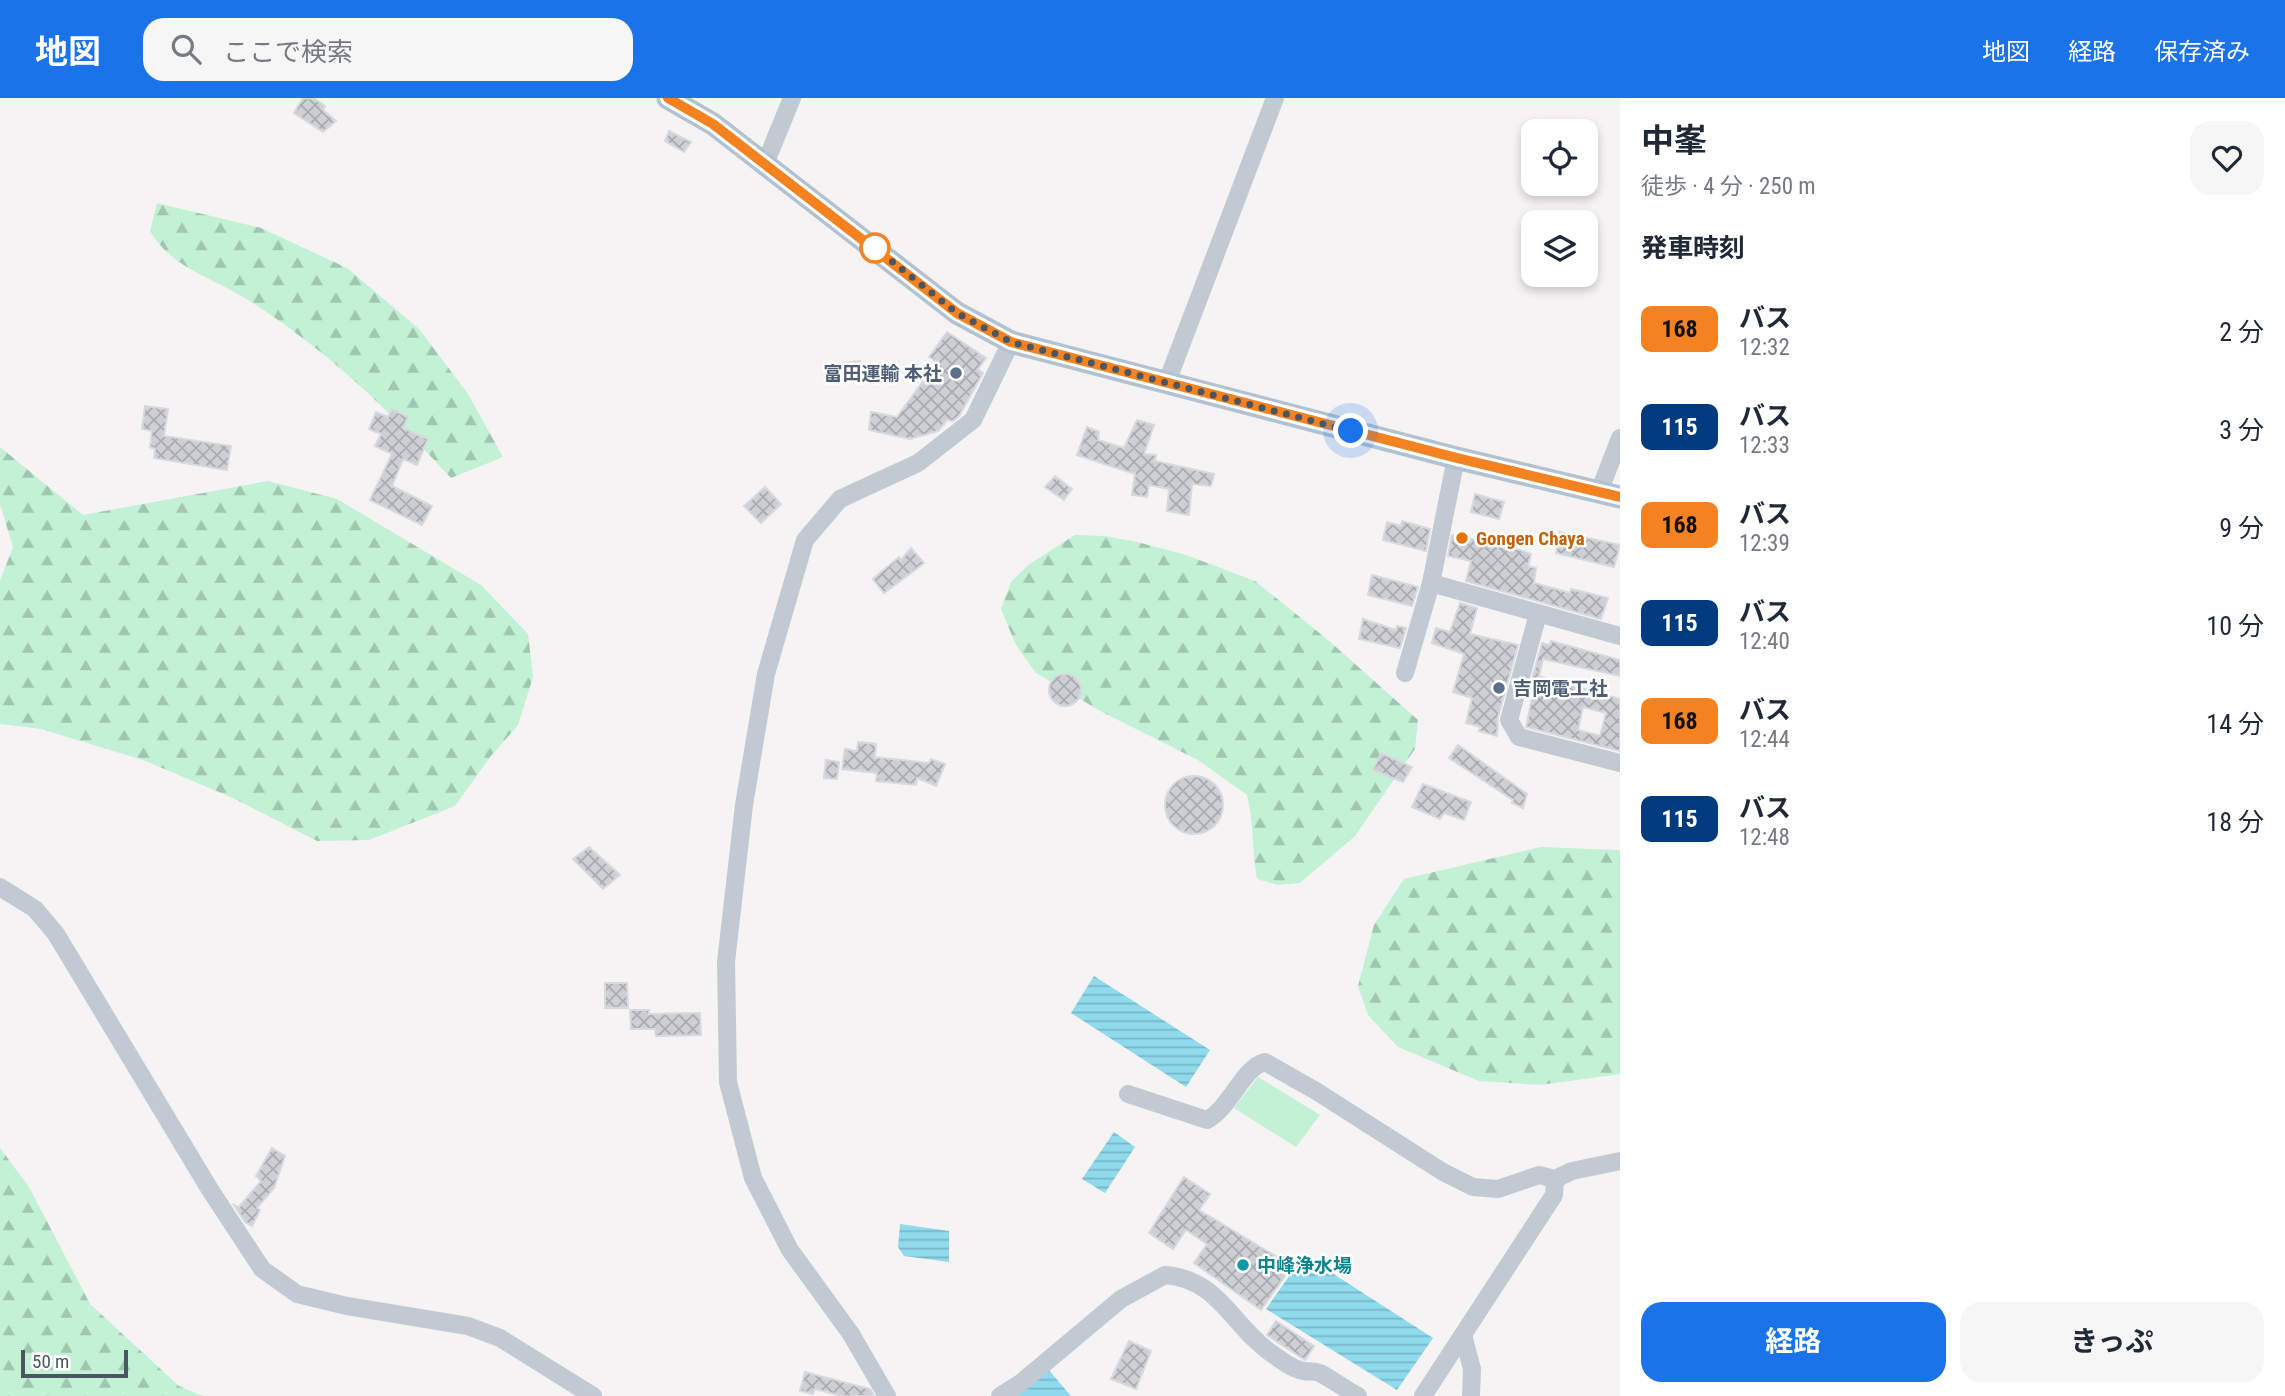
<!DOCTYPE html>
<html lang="ja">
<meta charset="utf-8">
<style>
:root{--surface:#fff;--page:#f6f6f7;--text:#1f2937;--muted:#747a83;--accent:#1a73e8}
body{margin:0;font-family:"Roboto Condensed","Noto Sans JP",sans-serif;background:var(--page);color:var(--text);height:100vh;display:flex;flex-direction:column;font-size:26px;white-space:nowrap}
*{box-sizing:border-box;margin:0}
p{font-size:23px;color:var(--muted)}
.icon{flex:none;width:38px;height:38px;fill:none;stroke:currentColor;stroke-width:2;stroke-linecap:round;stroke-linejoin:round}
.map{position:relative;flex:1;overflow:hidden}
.sheet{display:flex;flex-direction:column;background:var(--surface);width:665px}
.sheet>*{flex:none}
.badge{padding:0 14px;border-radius:10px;font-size:24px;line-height:46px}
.fabs{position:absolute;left:1521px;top:21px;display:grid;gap:14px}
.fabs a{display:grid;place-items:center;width:77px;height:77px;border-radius:14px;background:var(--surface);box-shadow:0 4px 10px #0003;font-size:35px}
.scale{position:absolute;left:21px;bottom:18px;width:107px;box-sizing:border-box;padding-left:7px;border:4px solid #4a5661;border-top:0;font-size:19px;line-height:24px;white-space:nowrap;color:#4a5661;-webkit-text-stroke:5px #fff;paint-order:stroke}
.you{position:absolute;width:35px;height:35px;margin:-18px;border:5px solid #fff;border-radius:50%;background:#1a73e8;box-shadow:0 0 0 10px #1a73e833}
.map>.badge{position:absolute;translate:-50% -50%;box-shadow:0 0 0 4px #fff}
h2{padding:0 21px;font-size:26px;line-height:63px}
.round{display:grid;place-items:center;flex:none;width:74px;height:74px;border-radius:21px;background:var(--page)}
.head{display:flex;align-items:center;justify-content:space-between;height:119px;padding:0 21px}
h1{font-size:33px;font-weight:700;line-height:52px}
.cta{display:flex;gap:14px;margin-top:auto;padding:14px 21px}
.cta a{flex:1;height:80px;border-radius:21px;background:var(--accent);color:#fff;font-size:28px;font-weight:700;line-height:80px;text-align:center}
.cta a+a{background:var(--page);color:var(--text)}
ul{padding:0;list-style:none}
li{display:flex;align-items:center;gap:21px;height:98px;padding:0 21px}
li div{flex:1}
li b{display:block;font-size:26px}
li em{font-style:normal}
li .badge{min-width:77px;font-weight:700;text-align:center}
header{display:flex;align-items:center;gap:42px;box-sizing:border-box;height:98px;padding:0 35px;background:var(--accent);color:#fff}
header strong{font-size:33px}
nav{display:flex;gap:38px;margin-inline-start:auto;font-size:24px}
.search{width:490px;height:63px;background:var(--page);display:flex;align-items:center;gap:18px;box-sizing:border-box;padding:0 24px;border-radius:21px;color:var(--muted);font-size:26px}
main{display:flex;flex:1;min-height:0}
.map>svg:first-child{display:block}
</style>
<header>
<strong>地図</strong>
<div class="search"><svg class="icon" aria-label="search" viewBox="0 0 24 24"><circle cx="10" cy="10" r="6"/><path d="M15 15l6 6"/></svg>ここで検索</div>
<nav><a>地図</a><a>経路</a><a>保存済み</a></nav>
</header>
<main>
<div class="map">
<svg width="1620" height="1298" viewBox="0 0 1620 1298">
<defs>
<pattern id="forest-firs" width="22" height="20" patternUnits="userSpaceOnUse" patternTransform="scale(1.75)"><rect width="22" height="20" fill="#c3f1d5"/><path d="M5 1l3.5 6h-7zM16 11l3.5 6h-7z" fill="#a0c6b0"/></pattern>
<pattern id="water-rules" width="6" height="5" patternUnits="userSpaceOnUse" patternTransform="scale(1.75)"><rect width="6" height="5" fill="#90daee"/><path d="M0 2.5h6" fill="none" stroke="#78b4c4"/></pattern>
<pattern id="building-cross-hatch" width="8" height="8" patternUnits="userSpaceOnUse" patternTransform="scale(1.75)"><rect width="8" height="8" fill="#cdcfd5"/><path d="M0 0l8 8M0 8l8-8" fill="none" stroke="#a8abb0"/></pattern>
</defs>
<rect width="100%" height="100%" fill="#f5f3f3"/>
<g fill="url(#forest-firs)">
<path d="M157,105L261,130L347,170L419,231L468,296L503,359L451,380C406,331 365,289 313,248C291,231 267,213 243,199C208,178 171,169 150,133Z"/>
<polygon points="0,349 83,417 268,383 337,401 481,487 528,536 533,579 518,627 490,659 455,708 369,742 317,743 233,700 143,662 41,631 0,626 0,483 13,449 0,406"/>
<path d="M1075,437L1105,438L1137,444L1186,457L1255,483L1328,542L1418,622L1415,651L1355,738L1300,785L1278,787L1257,781C1252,753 1254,726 1247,697L1198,662L1102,614L1036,575L1016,547L1001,511L1011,484L1028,467Z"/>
<polygon points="1541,749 1620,752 1620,976 1540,987 1479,983 1398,949 1368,917 1358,888 1374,827 1404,781"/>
<polygon points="0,1050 29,1089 90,1206 179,1288 203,1298 0,1298"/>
</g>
<polygon fill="#c3f1d5" points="1258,979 1320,1017 1296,1049 1234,1010"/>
<g fill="url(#water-rules)">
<polygon points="1094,878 1210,952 1186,989 1071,915"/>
<polygon points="1114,1034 1135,1049 1105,1095 1082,1081"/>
<polygon points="900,1126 949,1133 949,1164 904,1158 898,1149"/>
<polygon points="1304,1157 1433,1240 1397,1292 1266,1211"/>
<polygon points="1041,1263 1071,1298 1015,1298"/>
</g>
<g fill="url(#building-cross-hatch)" stroke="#d7d9de" stroke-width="2" fill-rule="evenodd">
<polygon points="303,0 315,1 325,8 323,12 336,23 323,34 294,15"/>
<polygon points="669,33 691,44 684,54 665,43"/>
<polygon points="947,234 986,260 978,271 983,275 959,318 953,323 947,322 938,333 910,341 869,332 871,314 897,319 937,264 929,259"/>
<polygon points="860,263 861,281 846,284 836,280 832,266"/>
<polygon points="145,308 168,311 164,338 231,348 227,372 154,360 155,351 150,349 152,333 142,331"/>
<polygon points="392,311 408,319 403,330 428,341 417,367 403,361 392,388 432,408 422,427 370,402 392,356 375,348 381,336 369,331 376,314 388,319"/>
<polygon points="1137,322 1154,327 1144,356 1156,357 1155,363 1214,376 1211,388 1192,386 1189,417 1167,413 1169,391 1149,387 1147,399 1132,397 1135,376 1077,357 1087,329 1099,334 1098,342 1124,350"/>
<polygon points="1055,378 1072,391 1064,402 1045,389"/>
<polygon points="765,389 781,406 761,425 744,408"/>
<polygon points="1475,396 1504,404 1499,421 1471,414"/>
<polygon points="1402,423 1430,431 1426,453 1383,442 1387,424 1401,428"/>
<polygon points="1560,434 1620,447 1614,469 1556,455"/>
<polygon points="1452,437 1490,445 1491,442 1531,456 1528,468 1536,470 1534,485 1570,495 1571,491 1608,500 1601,521 1466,483 1471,463 1448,458"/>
<polygon points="911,450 924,465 884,495 873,481 899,459 901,462"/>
<polygon points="1372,477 1418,489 1412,508 1368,497"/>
<polygon points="1460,505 1477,510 1470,536 1518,547 1498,619 1497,638 1479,633 1481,629 1466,625 1472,600 1453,594 1464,556 1432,545 1436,530 1450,534"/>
<polygon points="1363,521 1396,532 1397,528 1406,530 1400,550 1359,541"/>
<path d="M1551,543L1620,562V578L1543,561L1539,578L1620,601V653L1526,629L1533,596L1528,595L1542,545L1550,547ZM1583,609L1606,615L1600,638L1578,632Z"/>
<circle cx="1065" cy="592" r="16"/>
<polygon points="858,644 876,646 875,659 929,665 931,661 945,666 936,688 917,680 916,687 876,683 877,675 842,671 845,651 857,653"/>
<polygon points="1458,647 1527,696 1523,710 1512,705 1513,702 1449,660"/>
<polygon points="1381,655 1412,669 1403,684 1373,672"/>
<polygon points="826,662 839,664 837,681 824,680"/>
<circle cx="1194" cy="707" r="29"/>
<polygon points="1423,686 1471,704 1464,722 1444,715 1440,721 1412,709"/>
<polygon points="589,749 620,777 603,791 573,761"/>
<polygon points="605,885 627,885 628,910 605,910"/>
<polygon points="630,912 649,912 649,916 700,915 701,937 656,938 655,931 631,931"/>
<polygon points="272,1050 285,1058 274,1090 257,1110 260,1112 252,1128 245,1124 234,1107 239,1109 261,1083 256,1078"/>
<polygon points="1184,1079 1210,1096 1199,1112 1292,1168 1261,1212 1194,1165 1207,1146 1186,1132 1173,1151 1149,1135"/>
<polygon points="1276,1223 1314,1248 1305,1262 1267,1237"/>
<polygon points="1129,1243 1151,1253 1136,1291 1111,1281"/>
<polygon points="805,1274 870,1291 874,1298 842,1298 815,1291 813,1296 800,1293"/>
</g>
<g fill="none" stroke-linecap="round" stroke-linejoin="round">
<g stroke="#c1cad2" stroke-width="18">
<polyline points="765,66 792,0"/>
<polyline points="1167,284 1275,0"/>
<polyline points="1599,394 1620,340"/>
<polyline points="1431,485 1620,538"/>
<polyline points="1538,516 1509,622 1519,639 1620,665"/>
<polyline points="1405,575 1431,485 1456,360"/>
<polyline points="0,789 35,811 56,836 209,1090 262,1171 297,1196 347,1208 468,1228 500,1240 593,1298"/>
<path d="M1128,996L1207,1022C1230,1010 1243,969 1265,964L1316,993L1443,1074L1473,1089L1498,1091L1539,1077L1555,1081L1572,1073L1620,1063"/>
<polyline points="1463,1237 1472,1271 1471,1298"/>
<polyline points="887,1298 851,1236 790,1152 753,1080 728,984 726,864 744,707 766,576 805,442 840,401 918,365 973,322 1011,244"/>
<path d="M1000,1298L1022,1284L1121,1201L1165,1177C1219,1181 1232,1228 1271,1255C1280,1261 1293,1272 1304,1273C1310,1274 1314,1273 1320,1275C1333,1282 1345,1291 1358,1298"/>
<polyline points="1423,1298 1554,1097 1555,1081"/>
</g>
<polyline stroke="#b3c2d1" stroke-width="23" points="668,0 713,26 957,215 1011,244 1456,360 1620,399"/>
</g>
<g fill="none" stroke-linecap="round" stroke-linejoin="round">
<g stroke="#fff" stroke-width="16">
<polyline id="line" points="668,0 713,26 957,215 1011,244 1457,360 1620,399"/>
</g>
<use href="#line" stroke="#f58220" stroke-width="10"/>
<polyline stroke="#4a5661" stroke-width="7" stroke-dasharray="0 12.6" points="875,150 869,145 957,215 1011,244 1351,333"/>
</g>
<circle fill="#fff" stroke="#f58220" stroke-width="3.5" cx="875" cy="150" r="14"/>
<g fill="#5c6f8a" stroke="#fff" stroke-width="2.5">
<circle cx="956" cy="275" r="7"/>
<circle cx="1499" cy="590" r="7"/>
</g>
<circle fill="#e8710a" stroke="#fff" stroke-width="2.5" cx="1462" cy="440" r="7"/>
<circle fill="#0f9aa8" stroke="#fff" stroke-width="2.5" cx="1243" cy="1167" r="7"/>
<g text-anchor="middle" stroke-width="5" stroke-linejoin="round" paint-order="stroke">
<g font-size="19" font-weight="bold" fill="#4e5e75" stroke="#fff" text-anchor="end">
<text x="942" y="282">富田運輸 本社</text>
<text x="1513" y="597" text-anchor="start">吉岡電工社</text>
</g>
<g font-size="19" font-weight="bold" fill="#c56008" stroke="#fff" text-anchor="start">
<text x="1476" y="447">Gongen Chaya</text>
</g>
<g font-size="19" font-weight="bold" fill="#0d838f" stroke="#fff" text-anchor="start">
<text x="1257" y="1174">中峰浄水場</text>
</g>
</g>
</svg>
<div class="fabs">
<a><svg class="icon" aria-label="locate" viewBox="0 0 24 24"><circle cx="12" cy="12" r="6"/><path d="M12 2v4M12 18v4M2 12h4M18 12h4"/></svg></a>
<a><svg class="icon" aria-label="layers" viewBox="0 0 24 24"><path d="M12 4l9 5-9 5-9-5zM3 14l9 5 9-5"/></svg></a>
</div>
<div class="scale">50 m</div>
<div class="you" style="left:1351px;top:333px"></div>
</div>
<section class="sheet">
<div class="head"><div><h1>中峯</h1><p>徒歩 · 4 分 · 250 m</p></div><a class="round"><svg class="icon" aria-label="heart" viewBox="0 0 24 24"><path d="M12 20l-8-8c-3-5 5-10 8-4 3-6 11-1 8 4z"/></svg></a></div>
<h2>発車時刻</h2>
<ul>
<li><span class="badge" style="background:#f58220;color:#111">168</span><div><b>バス</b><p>12:32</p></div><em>2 分</em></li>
<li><span class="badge" style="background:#003b80;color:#fff">115</span><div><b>バス</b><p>12:33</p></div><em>3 分</em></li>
<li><span class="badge" style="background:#f58220;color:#111">168</span><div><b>バス</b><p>12:39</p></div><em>9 分</em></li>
<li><span class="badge" style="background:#003b80;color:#fff">115</span><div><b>バス</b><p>12:40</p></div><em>10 分</em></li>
<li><span class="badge" style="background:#f58220;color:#111">168</span><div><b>バス</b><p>12:44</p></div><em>14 分</em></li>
<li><span class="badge" style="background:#003b80;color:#fff">115</span><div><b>バス</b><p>12:48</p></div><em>18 分</em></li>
</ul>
<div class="cta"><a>経路</a><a>きっぷ</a></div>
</section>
</main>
